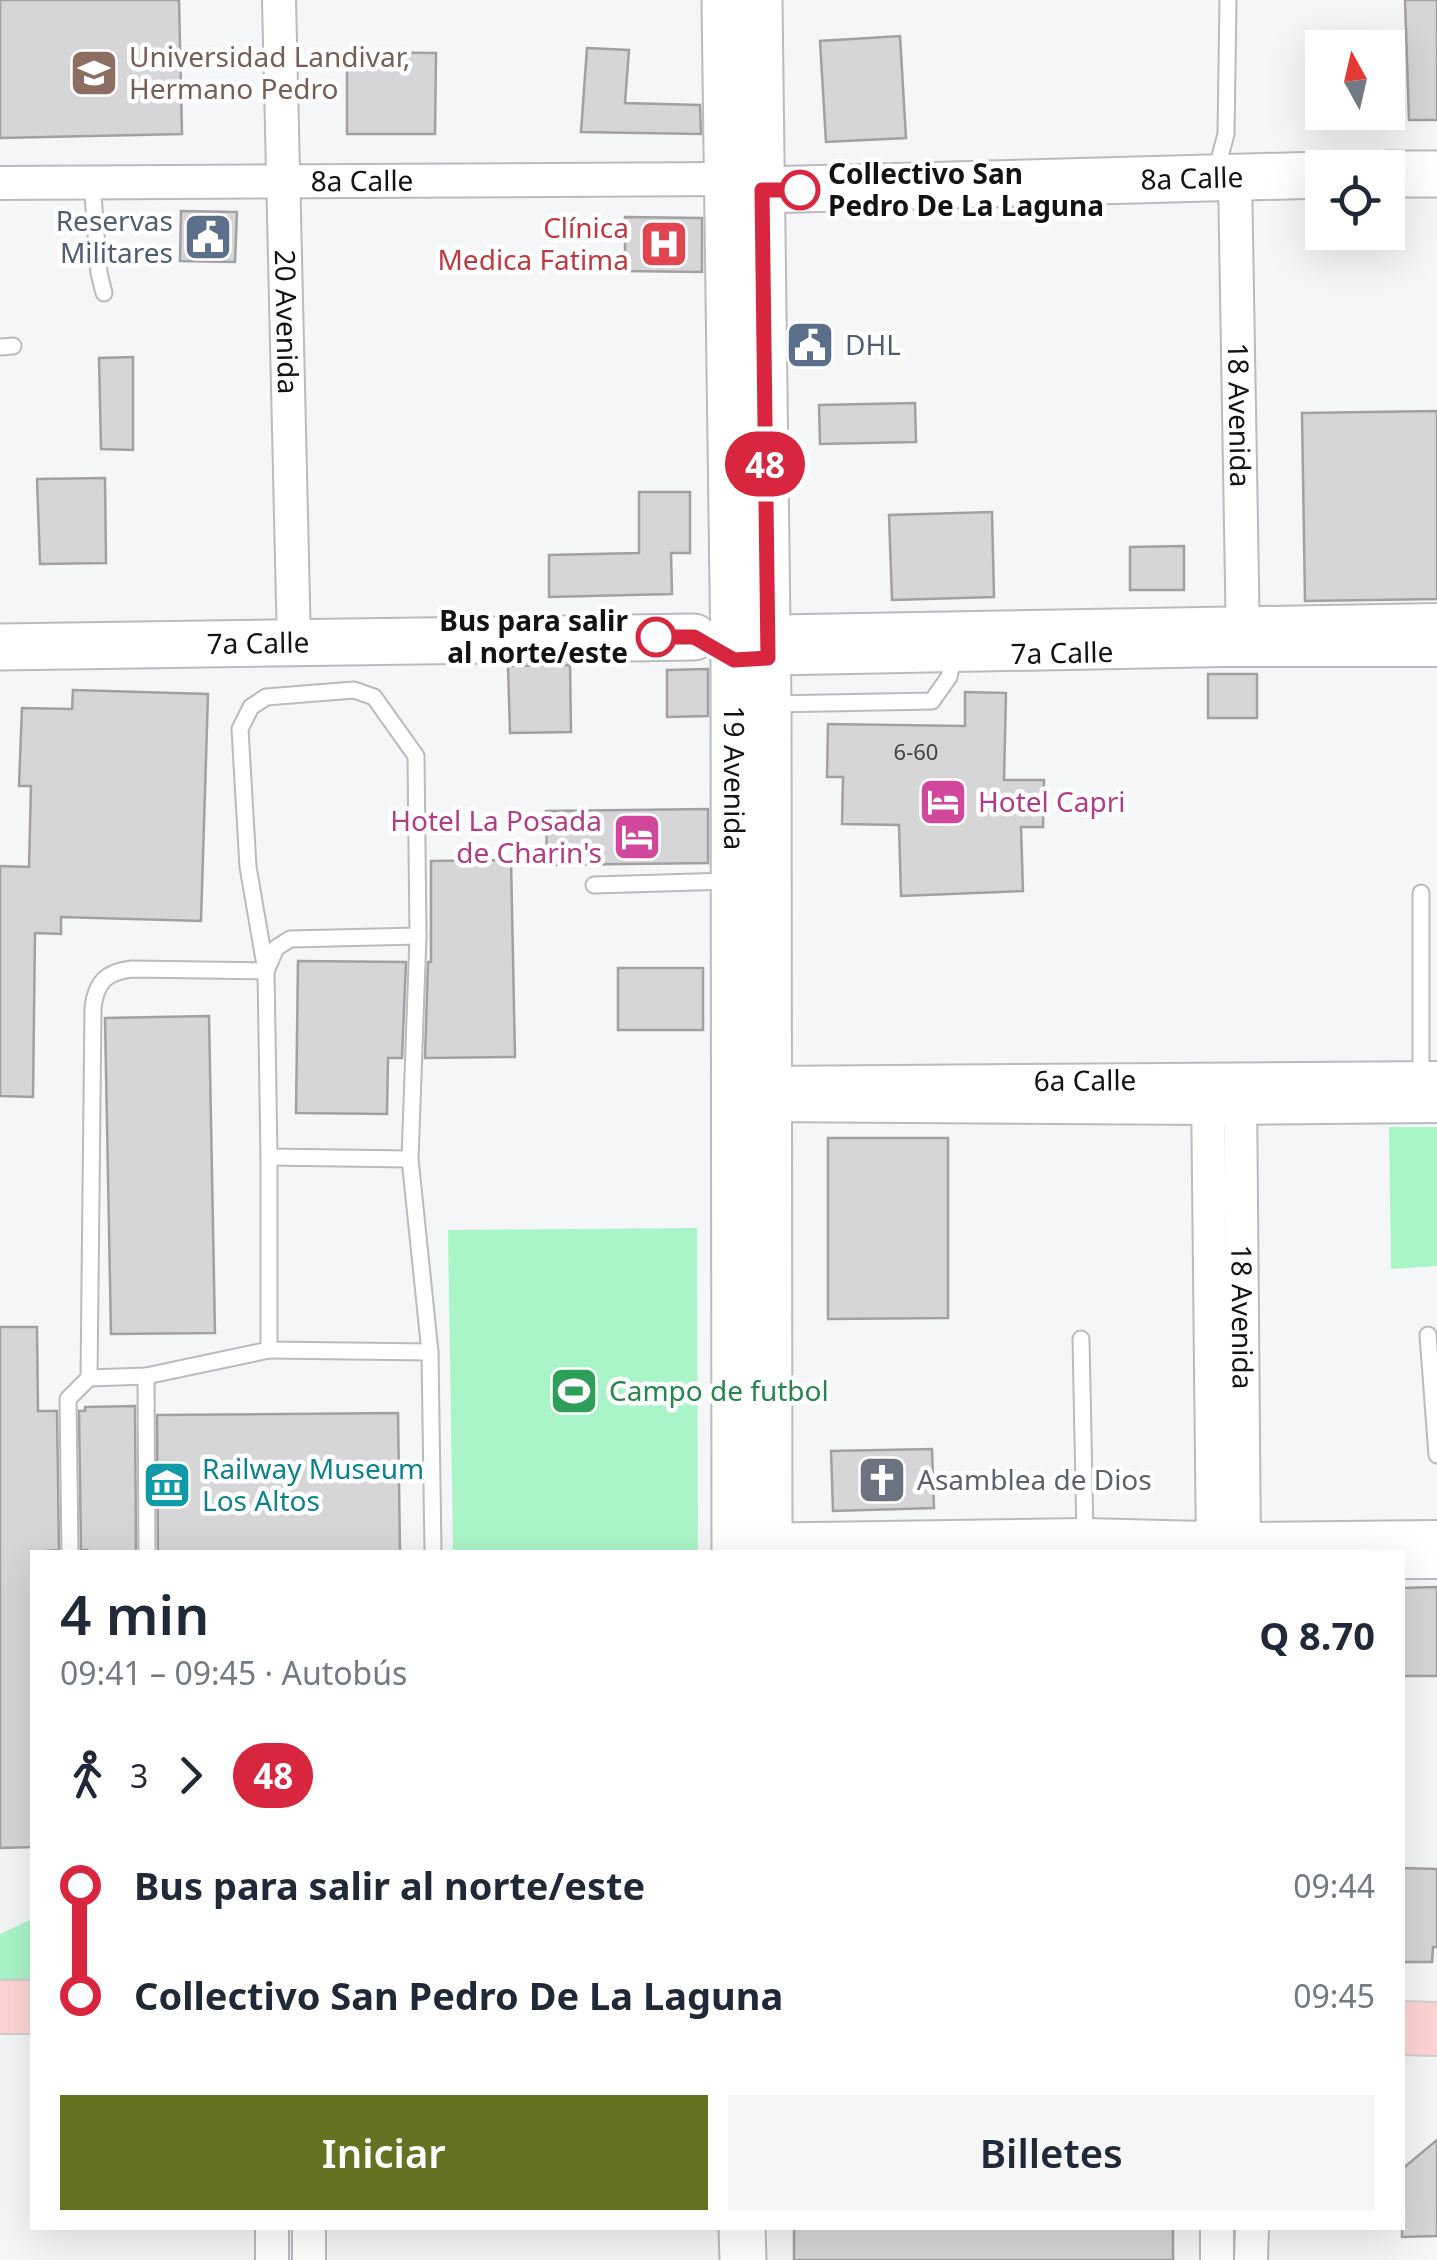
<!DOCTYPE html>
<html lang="es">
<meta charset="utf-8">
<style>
:root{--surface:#fff;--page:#f6f6f7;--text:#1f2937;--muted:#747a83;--accent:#637321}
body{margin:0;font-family:"Noto Sans",sans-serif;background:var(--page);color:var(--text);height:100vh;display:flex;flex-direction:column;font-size:38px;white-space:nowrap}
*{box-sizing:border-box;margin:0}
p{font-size:32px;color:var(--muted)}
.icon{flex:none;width:55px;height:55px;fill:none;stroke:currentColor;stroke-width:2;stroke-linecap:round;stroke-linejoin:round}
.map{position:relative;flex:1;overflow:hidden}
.drawer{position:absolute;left:30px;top:1550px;width:1375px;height:680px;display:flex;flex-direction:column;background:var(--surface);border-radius:0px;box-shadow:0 10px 40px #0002}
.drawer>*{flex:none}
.badge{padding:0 20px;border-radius:32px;font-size:35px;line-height:65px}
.needle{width:65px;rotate:352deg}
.tools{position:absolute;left:1305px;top:30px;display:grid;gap:20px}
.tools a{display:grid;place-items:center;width:100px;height:100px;border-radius:0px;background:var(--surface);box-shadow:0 10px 40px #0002;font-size:50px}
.map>.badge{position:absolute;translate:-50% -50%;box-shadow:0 0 0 5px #fff}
.legs{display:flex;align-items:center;gap:15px;height:110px;padding:0 30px;font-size:32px}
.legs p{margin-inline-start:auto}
.summary{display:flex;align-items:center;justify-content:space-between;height:170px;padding:0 30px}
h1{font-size:55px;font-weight:600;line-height:75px}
.cta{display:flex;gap:20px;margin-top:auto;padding:20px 30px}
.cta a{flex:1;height:115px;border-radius:0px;background:var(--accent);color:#fff;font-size:40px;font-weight:600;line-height:115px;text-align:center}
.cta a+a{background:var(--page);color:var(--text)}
ul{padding:0 30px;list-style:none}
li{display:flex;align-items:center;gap:35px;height:110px;font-size:38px}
li i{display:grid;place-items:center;width:15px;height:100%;margin:0 12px;background:currentColor}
li i::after{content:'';width:25px;height:25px;margin:-12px;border:8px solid;border-radius:50%;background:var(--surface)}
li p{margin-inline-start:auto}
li:first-child i{background:linear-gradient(#0000 50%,currentColor 0)}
li:last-child i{background:linear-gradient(currentColor 50%,#0000 0)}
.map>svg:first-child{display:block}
</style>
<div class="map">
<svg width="1437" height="2260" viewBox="0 0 1437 2260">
<rect width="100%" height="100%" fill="#f4f6f8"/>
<g fill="#aaf5c8">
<polygon points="1389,1127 1437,1127 1437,1266 1391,1269"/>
<polygon points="697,1228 698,1552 453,1552 448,1230"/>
<polygon points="32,1919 32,1986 0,1986 0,1934"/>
</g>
<g fill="#d6d5d8" stroke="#a2a0a3" stroke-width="2.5">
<polygon points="0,0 179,0 182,134 0,138"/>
<polygon points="1405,0 1437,0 1437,120 1409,120"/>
<polygon points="900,36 906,138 826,142 820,41"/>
<polygon points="587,48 629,50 625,103 700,105 701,134 581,132"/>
<polygon points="347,52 436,53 435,134 347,134"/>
<polygon points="181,211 237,212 235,262 180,261"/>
<polygon points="625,217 702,218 702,272 625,271"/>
<polygon points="133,357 133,450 101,449 99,358"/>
<polygon points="915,403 916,442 820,444 819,405"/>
<polygon points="1437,411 1437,599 1305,601 1302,413"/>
<polygon points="105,478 106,563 40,564 37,479"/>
<polygon points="639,492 690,492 690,553 671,553 672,594 549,597 549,555 639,553"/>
<polygon points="992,512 994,597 892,600 889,515"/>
<polygon points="1184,546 1184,590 1130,590 1130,547"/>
<polygon points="570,665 571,732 510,733 508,666"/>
<polygon points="708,669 708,716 667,717 667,670"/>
<rect x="1208" y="674" width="49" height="44"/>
<polygon points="73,690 208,694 201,921 61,917 61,934 35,933 33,1097 0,1096 0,866 29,867 31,786 19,786 22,708 72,709"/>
<polygon points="965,692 1006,693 1004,780 1044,780 1043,827 1021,827 1023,891 901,896 899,825 842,824 843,777 827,777 828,724 965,726"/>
<polygon points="708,809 708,863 547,865 546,811"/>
<polygon points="511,860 515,1057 425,1058 428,962 431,962 431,861"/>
<polygon points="298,961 406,962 402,1058 388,1058 387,1114 296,1113"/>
<rect x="618" y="968" width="85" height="62"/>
<polygon points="209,1016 215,1333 111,1334 105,1018"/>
<polygon points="828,1138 948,1138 948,1318 828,1319"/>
<polygon points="0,1327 37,1327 38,1411 57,1411 59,1550 32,1552 32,1847 0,1848"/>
<polygon points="135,1406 136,1552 87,1552 87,1550 81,1550 79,1411 85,1411 85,1407"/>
<polygon points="398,1413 400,1552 158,1552 157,1415"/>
<polygon points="932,1449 934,1508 833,1511 831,1451"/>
<polygon points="1437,1587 1437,1676 1402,1676 1402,1588"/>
<polygon points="1402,1868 1437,1869 1437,1947 1433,1947 1432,1962 1402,1962"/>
<polygon points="1437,2140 1437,2236 1402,2237 1402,2169"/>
<rect x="794" y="2228" width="379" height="32"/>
</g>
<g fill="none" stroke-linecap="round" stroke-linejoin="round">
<g stroke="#b9bbbe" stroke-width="19">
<g id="service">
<polyline points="1215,175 1226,134 1228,0"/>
<polyline points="92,182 99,273 104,293"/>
<polyline points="0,347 13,346"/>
<polyline points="772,704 932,701 949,677 954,654"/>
<polyline points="594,885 730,881"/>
<polyline points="1421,893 1421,1082"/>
<polyline points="269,1157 269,1350 430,1352"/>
<polyline points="410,1159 269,1157 266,971 248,867 240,729 251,707 266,697 354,690 374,697 416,756 418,936 410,1159 430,1352 433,1552"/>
<polyline points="1428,1335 1437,1455"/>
<polyline points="1081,1339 1085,1535"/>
<polyline points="146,1376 147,1552"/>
<polyline points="89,1378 146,1376 269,1350"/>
<path d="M70,1552L68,1399L89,1378L93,1008C96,982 106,972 132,969L266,971L276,948L290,939L418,936"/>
</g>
</g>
<g stroke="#b9bbbe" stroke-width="36">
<g id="minor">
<path id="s1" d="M279,0L294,645"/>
<path id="s2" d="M1235,177L1243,642"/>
<path id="s3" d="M0,183L726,179"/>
<polyline points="747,632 1437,620"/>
<path id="s4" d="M747,659L1222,650H1437"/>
<path id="s5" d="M747,1083L1437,1078"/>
<polyline points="1208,1086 1213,1552"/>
<path id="s6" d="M1240,1087L1244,1552"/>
<polyline points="757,1105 1209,1108 1437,1106"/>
<polyline points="747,1540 1085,1535 1243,1539 1437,1537"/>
<polyline points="1402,1562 1437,1562"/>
<polyline points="1217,2228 1217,2260"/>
<polyline points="272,2260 272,2228"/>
<polyline points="309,2260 309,2228"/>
<polyline points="1251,2260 1252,2228"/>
</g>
</g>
<g stroke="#b9bbbe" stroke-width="49">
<g id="secondary">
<path id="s7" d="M725,0L734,660L735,1552"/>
<polyline points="759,0 768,704 769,1552"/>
<polyline points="1388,174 1437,174"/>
<path id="s8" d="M762,190L1322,175"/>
<path id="s9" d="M0,647L694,637"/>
<polyline points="742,2228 743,2260"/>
</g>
</g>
<g stroke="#d0d0d0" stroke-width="56">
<g id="primary">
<polyline points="0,2007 32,2007"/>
<polyline points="1402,2028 1437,2029"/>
</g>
</g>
<use href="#service" stroke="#fff" stroke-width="15"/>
<use href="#minor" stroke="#fff" stroke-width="32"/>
<use href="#secondary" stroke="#fff" stroke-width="45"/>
<use href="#primary" stroke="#ffd4d4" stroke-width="52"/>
</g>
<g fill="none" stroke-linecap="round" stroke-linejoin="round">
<g stroke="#fff" stroke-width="22">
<polyline id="line-1" points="656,637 694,637 734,660 768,658 762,190 800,190"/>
</g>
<use href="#line-1" stroke="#d7263d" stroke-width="15"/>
</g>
<defs>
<g id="university-square" transform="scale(2.5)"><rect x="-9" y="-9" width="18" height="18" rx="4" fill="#8d6e63" stroke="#fff"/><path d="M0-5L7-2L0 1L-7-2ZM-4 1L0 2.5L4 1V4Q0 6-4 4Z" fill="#fff"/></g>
<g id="civic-square" transform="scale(2.5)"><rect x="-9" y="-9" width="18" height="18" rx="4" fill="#5c6f8a" stroke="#fff"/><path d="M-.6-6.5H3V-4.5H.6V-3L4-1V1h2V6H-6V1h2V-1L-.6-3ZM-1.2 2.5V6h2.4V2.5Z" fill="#fff"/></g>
<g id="hospital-square" transform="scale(2.5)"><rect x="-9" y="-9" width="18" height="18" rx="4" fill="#e0444e" stroke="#fff"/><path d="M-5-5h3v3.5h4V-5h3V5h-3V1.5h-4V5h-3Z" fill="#fff"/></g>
<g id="hotel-square" transform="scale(2.5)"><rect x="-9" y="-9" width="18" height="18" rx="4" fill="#d1479c" stroke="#fff"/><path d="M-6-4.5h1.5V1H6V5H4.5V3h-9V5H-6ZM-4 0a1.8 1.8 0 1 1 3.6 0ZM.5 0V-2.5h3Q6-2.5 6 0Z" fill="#fff"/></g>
<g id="stadium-square" transform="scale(2.5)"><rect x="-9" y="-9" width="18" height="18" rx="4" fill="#2e9e5b" stroke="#fff"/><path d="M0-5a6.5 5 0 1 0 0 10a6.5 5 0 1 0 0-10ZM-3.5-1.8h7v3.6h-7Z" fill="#fff"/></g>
<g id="church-square" transform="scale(2.5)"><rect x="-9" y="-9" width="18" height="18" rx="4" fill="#6b7280" stroke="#fff"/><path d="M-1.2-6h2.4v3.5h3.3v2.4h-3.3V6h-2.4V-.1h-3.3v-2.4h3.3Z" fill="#fff"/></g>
<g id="museum-square" transform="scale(2.5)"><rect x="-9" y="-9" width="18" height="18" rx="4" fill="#0f9aa8" stroke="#fff"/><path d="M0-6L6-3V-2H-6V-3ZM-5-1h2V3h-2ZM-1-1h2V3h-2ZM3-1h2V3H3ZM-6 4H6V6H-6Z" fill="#fff"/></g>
</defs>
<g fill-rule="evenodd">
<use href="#university-square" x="94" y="73"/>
<use href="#civic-square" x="208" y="237"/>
<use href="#hospital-square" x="664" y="244"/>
<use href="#civic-square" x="810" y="345"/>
<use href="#hotel-square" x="943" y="802"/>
<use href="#hotel-square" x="637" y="837"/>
<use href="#stadium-square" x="574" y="1391"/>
<use href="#church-square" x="882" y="1480"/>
<use href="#museum-square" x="167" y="1485"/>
</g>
<g fill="#fff" stroke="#d7263d" stroke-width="5">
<circle cx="800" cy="190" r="18"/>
<circle cx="656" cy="637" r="18"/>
</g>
<g text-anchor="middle" stroke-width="9" stroke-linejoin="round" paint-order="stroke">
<g font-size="22" fill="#434445">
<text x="916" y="760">6-60</text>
</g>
<g font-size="28" fill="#785e54" stroke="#fff" text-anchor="start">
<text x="129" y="67">Universidad Landivar,<tspan x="129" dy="32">Hermano Pedro</tspan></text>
</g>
<g font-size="28" font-weight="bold" fill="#121314" stroke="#fff" text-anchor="start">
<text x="828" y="184">Collectivo San<tspan x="828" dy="32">Pedro De La Laguna</tspan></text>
<text x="628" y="631" text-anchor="end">Bus para salir<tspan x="628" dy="32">al norte/este</tspan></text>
</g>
<g font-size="28" fill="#121314" stroke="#fff">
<text dy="10" stroke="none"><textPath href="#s8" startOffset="430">8a Calle</textPath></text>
<text dy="10" stroke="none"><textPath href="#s3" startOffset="362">8a Calle</textPath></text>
<text dy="10" stroke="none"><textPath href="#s1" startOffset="322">20 Avenida</textPath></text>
<text dy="10" stroke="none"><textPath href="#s2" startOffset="238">18 Avenida</textPath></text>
<text dy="10" stroke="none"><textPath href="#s9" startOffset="258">7a Calle</textPath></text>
<text dy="10" stroke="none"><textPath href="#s4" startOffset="315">7a Calle</textPath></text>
<text dy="10" stroke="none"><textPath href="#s7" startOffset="778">19 Avenida</textPath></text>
<text dy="10" stroke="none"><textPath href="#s5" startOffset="338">6a Calle</textPath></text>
<text dy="10" stroke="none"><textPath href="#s6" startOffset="230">18 Avenida</textPath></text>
</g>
<g font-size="28" fill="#4e5e75" stroke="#fff" text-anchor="end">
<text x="173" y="231">Reservas<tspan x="173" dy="32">Militares</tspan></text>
<text x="845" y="355" text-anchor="start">DHL</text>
</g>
<g font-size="28" fill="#be3a42" stroke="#fff" text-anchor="end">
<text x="629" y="238">Clínica<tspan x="629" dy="32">Medica Fatima</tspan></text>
</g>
<g font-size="28" fill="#b23c85" stroke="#fff" text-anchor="start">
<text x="978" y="812">Hotel Capri</text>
<text x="602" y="831" text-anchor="end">Hotel La Posada<tspan x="602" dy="32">de Charin's</tspan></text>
</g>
<g font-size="28" fill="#27864d" stroke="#fff" text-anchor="start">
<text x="609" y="1401">Campo de futbol</text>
</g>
<g font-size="28" fill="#0d838f" stroke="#fff" text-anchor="start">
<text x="202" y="1479">Railway Museum<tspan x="202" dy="32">Los Altos</tspan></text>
</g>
<g font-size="28" fill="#5b616d" stroke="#fff" text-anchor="start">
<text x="917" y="1490">Asamblea de Dios</text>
</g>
</g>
</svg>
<div class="tools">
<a><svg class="needle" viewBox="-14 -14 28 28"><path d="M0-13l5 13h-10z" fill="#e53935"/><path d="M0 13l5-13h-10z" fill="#747a83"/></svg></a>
<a><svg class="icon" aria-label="locate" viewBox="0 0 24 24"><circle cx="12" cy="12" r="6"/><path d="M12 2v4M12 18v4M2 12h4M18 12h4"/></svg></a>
</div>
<b class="badge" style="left:765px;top:464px;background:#d7263d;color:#fff">48</b>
<section class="drawer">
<div class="summary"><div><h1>4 min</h1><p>09:41 – 09:45 · Autobús</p></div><b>Q 8.70</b></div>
<div class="legs"><svg class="icon" aria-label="walk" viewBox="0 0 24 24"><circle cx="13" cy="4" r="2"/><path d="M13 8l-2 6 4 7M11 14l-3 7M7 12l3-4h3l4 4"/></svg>3<svg class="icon" aria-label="forward" viewBox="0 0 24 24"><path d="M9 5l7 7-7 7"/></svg><b class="badge" style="background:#d7263d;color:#fff">48</b></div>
<ul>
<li><i style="color:#d7263d"></i><b>Bus para salir al norte/este</b><p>09:44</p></li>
<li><i style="color:#d7263d"></i><b>Collectivo San Pedro De La Laguna</b><p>09:45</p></li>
</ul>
<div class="cta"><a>Iniciar</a><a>Billetes</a></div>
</section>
</div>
